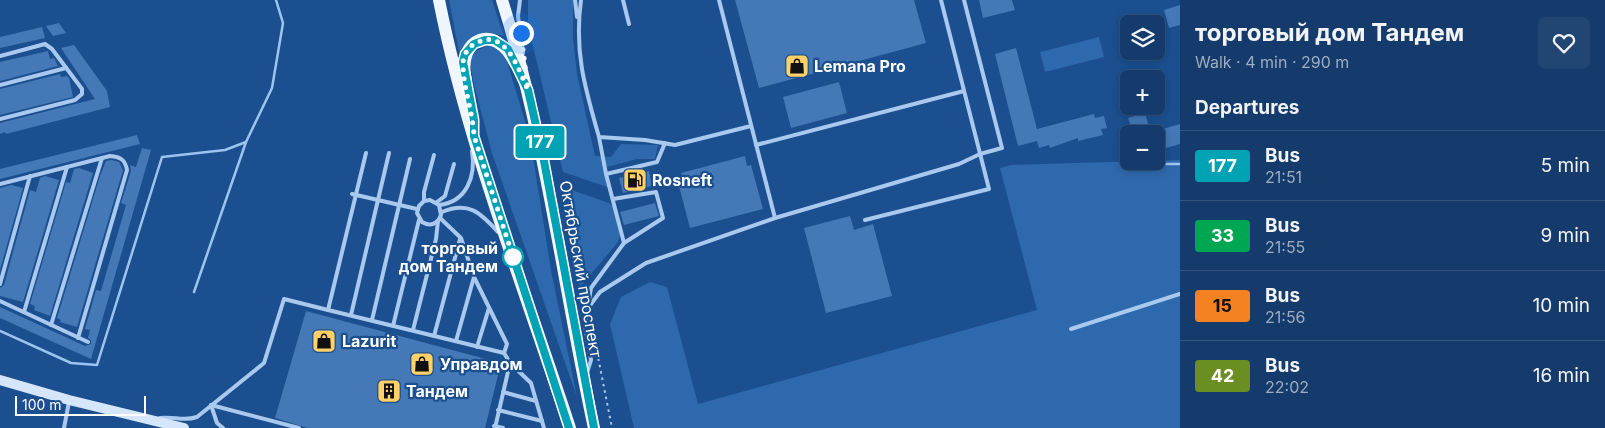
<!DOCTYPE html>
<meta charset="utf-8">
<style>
:root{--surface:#143b6b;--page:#214673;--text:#f1f3f6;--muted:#9dadc1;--line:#33557e}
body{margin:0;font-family:Inter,sans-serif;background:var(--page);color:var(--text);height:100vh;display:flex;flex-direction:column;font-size:19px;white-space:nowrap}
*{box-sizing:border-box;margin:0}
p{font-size:16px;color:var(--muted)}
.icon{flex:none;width:28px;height:28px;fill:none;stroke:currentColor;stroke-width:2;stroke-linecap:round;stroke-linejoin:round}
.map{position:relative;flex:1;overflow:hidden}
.sheet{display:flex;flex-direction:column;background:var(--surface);width:425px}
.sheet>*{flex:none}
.badge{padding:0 10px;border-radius:4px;font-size:18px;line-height:32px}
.buttons{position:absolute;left:1120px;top:15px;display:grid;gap:10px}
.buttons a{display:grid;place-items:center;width:45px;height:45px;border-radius:8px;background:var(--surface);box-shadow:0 2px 8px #0003,0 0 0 1px var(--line);font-size:25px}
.scale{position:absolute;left:15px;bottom:12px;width:131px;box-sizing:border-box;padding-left:5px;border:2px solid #fff;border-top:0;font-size:14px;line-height:18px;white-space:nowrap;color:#fff;-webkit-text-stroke:4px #1b4f8f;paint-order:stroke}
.you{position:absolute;width:25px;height:25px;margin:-12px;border:4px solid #fff;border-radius:50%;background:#1a73e8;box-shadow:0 0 0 8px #1a73e833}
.map>.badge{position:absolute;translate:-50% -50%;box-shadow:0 0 0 2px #fff}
h2{padding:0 15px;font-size:19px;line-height:45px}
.round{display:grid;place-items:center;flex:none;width:52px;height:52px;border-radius:8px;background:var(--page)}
.summary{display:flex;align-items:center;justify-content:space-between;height:85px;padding:0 15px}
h1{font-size:24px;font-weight:700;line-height:38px}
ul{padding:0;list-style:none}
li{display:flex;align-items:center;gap:15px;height:70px;padding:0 15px;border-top:1px solid var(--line)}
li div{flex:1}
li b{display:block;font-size:19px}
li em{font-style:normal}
li .badge{min-width:55px;font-weight:700;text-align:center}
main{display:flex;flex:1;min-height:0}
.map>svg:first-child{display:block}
</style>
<main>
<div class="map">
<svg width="1180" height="428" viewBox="0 0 1180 428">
<rect width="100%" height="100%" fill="#1b4f8f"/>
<g fill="#2e69ad">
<path d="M449,0H492L504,36C485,32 471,34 459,52Z"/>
<polygon points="528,0 573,0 573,38 577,74 595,156 611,157 621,144 658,145 655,159 637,159 607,167 610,185 607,187 563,172 528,25"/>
<polygon points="1099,37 1104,57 1045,72 1040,52"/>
<polygon points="488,45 499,49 506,58 530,138 551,270 577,397 492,153 474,85 470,63 473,53"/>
<polygon points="1180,160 1180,428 634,428 610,324 621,297 650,282 667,287 698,404 1037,310 1000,168 1011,165"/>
<path d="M566,188L609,203C621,213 623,228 618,242L580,287Z"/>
</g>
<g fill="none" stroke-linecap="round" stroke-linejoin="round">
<g stroke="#9cc4f0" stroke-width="2.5">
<polyline points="1136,164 1180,164"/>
<polyline points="194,292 246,142 272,88 283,23 276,0"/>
<polyline points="0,331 71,363 97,365 162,157 225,150 246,142"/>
</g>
</g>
<g fill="#4478b7">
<polygon points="735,0 914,0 926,43 759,88"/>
<polygon points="979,0 1012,0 1015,10 983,18"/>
<polygon points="1180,5 1180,25 1169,28 1164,10"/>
<polygon points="59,23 66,33 53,36 46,26"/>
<polygon points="42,27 45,38 0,48 0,37"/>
<polygon points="74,45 107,91 110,107 6,134 5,132 0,134 0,123 95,99 61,48"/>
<polygon points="1016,48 1037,129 1094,114 1095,118 1104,116 1107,128 1101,129 1103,135 1078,141 1078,138 1050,148 1049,145 1039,148 1037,141 1018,146 995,54"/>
<polygon points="48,51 50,59 54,58 58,66 0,81 0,62"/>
<polygon points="60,74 61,77 67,76 69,78 73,97 0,115 0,89"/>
<polygon points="839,82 847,113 791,128 783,97"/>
<polygon points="1145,113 1151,134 1134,134 1128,118"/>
<polygon points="1180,124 1180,144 1159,150 1156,148 1156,131"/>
<polygon points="137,135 140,144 0,179 0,169"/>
<polygon points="142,148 151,150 91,359 0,318 0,307 85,346 91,344 91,340 88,338 90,330 85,329 96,290 101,291 126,205 121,203 131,171 130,165 136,167"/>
<polygon points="745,156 747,166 751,165 763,209 690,228 679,186 684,184 681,173"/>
<polygon points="111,160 119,162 123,170 77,327 60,322 61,320 57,318 100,176 106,161"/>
<polygon points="79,168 93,173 50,316 34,310 35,306 30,304 66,182 70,183 74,169"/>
<polygon points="649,171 652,186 623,193 619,178"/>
<polygon points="45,176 59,180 23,302 0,296 0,288 4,285 30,190 36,192 40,178"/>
<polygon points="11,185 23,188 0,270 0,188"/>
<polygon points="655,203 659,216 624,225 620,212"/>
<polygon points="850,216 854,230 873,224 892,296 826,313 804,228"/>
<polygon points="306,311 501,363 485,428 308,428 275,418"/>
</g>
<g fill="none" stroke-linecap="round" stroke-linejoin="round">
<polyline stroke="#a9c9ee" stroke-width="2" stroke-dasharray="2.5 4" stroke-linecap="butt" points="597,352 612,428"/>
<g stroke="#a9c9ee" stroke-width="4">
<polyline points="520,0 518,16 523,53"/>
<polyline points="575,0 577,17"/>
<path d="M581,0C574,52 585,88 599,137L645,140L675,145L751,126"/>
<polyline points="623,0 629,24"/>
<polyline points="719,0 775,218"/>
<polyline points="0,56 45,44 52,49 82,89 82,94 75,100 0,119"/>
<polyline points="0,85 66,68"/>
<polyline points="599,137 606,174"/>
<polyline points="756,145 964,91"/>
<polyline points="366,153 328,310 504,353 510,363 495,428"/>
<path d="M0,184L110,156C120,157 125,159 127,170L78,338"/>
<polyline points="352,194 417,209"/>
<path d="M424,201L430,200L439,205L441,215C438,224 430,227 422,222L417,213L419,206L424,201V192L434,155"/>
<polyline points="437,202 445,196 454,164"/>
<path d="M439,205C467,202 476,176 472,151"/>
<path d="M442,212C468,201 480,212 498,232"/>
<polyline points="440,218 461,238 474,277 507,344 504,353"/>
<polyline points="865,220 989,189 941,0"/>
<polyline points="624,243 606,174 657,162 665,143"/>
<polyline points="0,284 30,176"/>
<polyline points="0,301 88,342"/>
<polyline points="588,306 591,288 624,243 663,218 656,192 613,199"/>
<polyline points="24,312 67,167"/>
<polyline points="351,315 389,153"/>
<polyline points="372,320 410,159"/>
<polyline points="51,325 102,158"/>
<polyline points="393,326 419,220"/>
<polyline points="1071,329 1180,294"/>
<polyline points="413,330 436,239 438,221"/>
<polyline points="434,336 460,239"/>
<polyline points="456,341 474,277"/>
<polyline points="477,347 489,308"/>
<polyline points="510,363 531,383 544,428"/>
<polyline points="587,373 591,360 585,325 588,308 600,292 646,263 775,218 959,164 980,154 1002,148 964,0"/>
<polyline points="503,392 536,401"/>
<polyline points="211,405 299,428"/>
<polyline points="211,405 217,423 223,428"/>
<polyline points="498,410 542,421"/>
<path d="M160,418C174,416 183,422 197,417L264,363L284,299L328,310"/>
<polyline points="494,426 503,428"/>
<polyline points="64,428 69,402"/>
</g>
<polyline stroke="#d6e6fa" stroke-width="10" points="0,380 69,400 184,428"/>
<g stroke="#f0f6ff" stroke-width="12">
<path d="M439,0C468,146 524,287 570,428"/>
<path d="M502,0C546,140 563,285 594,428"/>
<path d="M466,81C456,37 495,22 515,63"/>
</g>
</g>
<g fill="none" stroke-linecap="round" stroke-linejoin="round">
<g stroke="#fff" stroke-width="11">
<polyline id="line" points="569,428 474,136 474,120 463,62 465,54 474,44 485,40 494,40 508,49 528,90 544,161 594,428"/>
</g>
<use href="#line" stroke="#00a3b4" stroke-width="8"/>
<path stroke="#fff" stroke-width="5" stroke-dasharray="0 9" d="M513,257L515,263L474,136C473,112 463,88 463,64C463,55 468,47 476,43C506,27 519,71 528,90L521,33"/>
</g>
<defs>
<g id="shop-square" transform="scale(1.25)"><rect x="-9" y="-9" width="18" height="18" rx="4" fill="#ffd166" stroke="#1b4f8f"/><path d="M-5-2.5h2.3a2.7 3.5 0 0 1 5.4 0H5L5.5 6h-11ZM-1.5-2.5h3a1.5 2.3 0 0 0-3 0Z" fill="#111"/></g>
<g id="fuel-square" transform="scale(1.25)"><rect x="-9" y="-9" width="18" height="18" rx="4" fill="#ffd166" stroke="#1b4f8f"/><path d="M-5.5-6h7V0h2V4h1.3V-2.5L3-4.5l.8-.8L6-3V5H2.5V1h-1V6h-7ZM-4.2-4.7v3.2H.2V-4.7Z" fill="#111"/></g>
<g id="building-square" transform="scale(1.25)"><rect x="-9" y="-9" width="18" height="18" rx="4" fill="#ffd166" stroke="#1b4f8f"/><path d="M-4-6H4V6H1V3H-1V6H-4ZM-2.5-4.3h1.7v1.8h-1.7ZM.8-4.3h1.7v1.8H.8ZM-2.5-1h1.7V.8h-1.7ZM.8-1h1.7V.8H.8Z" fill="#111"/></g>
</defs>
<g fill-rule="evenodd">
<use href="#shop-square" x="797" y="66"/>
<use href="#fuel-square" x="635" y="180"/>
<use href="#shop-square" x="324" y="341"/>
<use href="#shop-square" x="422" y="364"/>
<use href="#building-square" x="389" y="391"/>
</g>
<circle fill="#fff" stroke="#00a3b4" stroke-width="2.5" cx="513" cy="257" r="10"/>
<g text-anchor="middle" stroke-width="4.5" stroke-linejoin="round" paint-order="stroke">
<g font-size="16" font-weight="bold" fill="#fff" stroke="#1b4f8f" text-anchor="start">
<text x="814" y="72">Lemana Pro</text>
<text x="652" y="186">Rosneft</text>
<text x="342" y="347">Lazurit</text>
<text x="440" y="370">Управдом</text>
<text x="406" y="397">Тандем</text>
</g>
<g font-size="16" font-weight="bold" fill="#fff" stroke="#1b4f8f" text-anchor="end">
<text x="498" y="254">торговый<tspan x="498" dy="18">дом Тандем</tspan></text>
</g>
<g font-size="16" fill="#fff" stroke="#1b4f8f">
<text transform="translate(581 269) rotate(80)" y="6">Октябрьский проспект</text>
</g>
</g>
</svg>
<div class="buttons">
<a><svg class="icon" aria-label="layers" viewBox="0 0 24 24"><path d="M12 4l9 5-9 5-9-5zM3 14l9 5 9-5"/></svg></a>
<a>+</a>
<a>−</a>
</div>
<div class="scale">100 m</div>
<div class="you" style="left:521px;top:33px"></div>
<b class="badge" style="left:540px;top:142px;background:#00a3b4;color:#fff">177</b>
</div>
<section class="sheet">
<div class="summary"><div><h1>торговый дом Тандем</h1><p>Walk · 4 min · 290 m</p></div><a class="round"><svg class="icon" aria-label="heart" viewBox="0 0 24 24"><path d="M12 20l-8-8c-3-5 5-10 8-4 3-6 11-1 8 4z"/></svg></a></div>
<h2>Departures</h2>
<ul>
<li><span class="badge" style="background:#00a3b4;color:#fff">177</span><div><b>Bus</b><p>21:51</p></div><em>5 min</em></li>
<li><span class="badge" style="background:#00a651;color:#fff">33</span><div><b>Bus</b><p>21:55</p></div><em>9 min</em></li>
<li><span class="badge" style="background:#f58220;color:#111">15</span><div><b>Bus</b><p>21:56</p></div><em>10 min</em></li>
<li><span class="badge" style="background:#6b8e23;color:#fff">42</span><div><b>Bus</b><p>22:02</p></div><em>16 min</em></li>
</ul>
</section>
</main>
